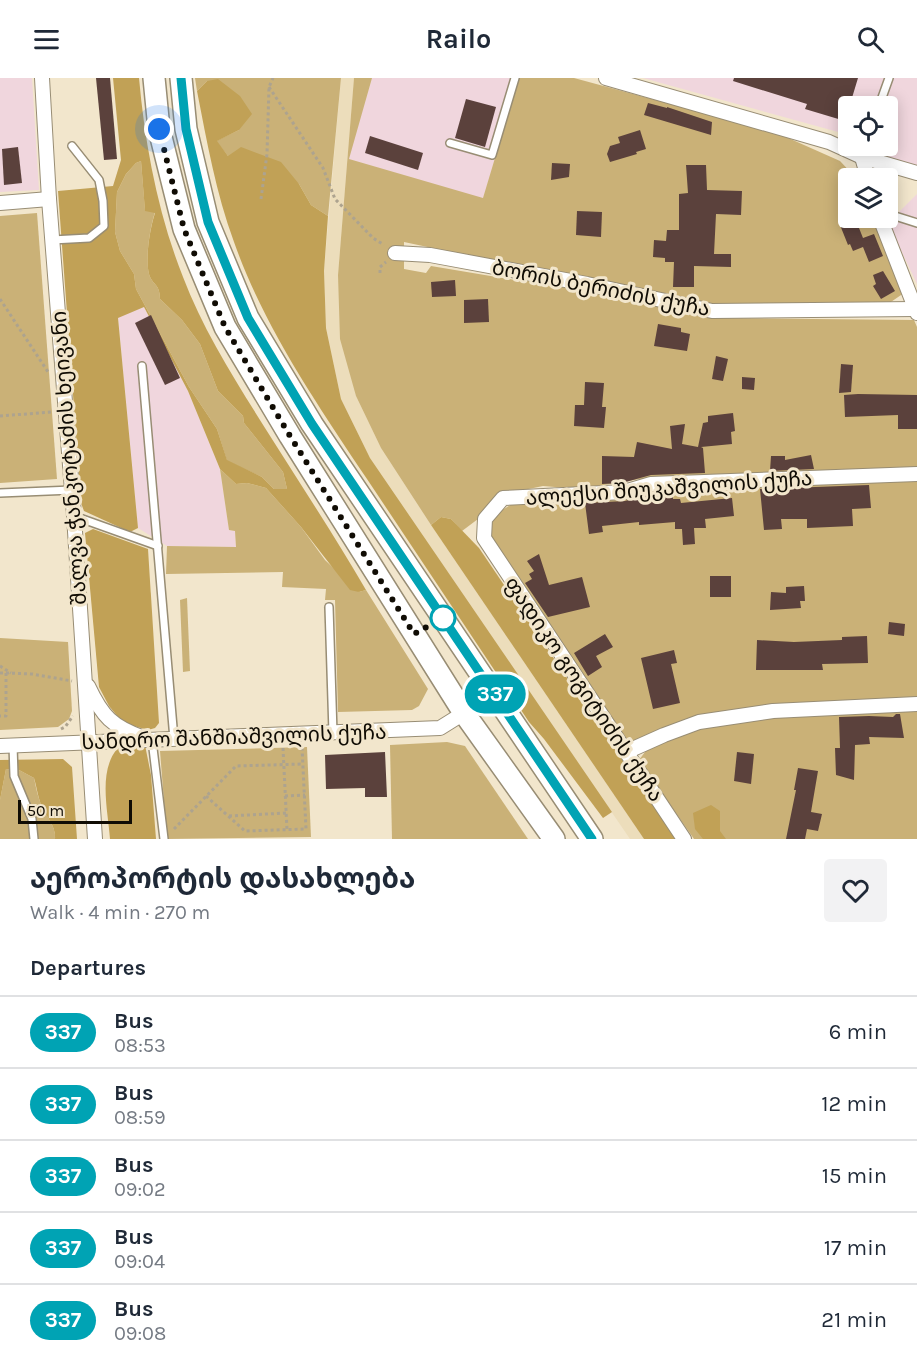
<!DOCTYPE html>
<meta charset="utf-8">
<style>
:root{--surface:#fff;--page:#f2f2f3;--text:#1f2937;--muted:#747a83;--line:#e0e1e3}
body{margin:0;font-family:Karla,"Noto Sans Georgian",sans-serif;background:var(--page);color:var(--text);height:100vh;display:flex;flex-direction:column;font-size:22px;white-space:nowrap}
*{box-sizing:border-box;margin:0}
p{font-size:20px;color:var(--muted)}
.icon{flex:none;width:33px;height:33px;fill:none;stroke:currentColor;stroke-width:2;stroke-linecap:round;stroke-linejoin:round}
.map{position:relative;height:761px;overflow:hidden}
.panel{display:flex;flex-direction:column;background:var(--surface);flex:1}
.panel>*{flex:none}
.badge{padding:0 12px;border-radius:20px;font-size:21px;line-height:39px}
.tools{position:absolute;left:838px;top:18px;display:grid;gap:12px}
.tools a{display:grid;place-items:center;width:60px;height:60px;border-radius:6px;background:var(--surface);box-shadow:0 3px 15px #0003;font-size:30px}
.scale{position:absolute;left:18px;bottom:15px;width:114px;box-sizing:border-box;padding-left:6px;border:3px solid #100c04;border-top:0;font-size:16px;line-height:21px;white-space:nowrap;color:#100c04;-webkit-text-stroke:4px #f2e6cc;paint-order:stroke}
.you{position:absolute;width:30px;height:30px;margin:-15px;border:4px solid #fff;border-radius:50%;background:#1a73e8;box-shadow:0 0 0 9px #1a73e833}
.map>.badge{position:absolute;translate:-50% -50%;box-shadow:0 0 0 3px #fff}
h2{padding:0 30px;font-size:22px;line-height:54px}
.round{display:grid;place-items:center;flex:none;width:63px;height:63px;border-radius:6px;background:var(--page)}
.head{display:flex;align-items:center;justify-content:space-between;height:102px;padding:0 30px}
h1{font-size:28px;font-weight:700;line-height:45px}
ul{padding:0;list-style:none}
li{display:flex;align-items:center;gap:18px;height:72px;padding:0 30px;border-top:2px solid var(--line)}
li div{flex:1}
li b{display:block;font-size:22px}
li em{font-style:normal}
li .badge{min-width:66px;font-weight:700;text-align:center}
header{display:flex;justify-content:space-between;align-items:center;height:78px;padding:0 30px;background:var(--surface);font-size:27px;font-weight:700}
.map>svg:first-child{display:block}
</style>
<header><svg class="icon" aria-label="menu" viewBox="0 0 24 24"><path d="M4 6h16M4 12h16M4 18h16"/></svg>Railo<svg class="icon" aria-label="search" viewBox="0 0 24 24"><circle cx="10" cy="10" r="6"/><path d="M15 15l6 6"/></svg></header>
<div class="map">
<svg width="917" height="761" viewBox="0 0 917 761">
<rect width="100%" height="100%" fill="#f2e6cc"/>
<g fill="#f0d6dd">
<polygon points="0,0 32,0 39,112 0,114"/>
<polygon points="372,0 519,0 483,121 348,81"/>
<polygon points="643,0 917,0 917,89 876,77 866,68 888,68 888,28 849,28 849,57"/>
<polygon points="917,116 917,206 888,145"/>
<polygon points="144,229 188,313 220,391 229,452 235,453 236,469 167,468 138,450 118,239"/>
</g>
<polygon fill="#ecddbb" points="341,0 354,0 338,197 356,318 381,370 431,447 644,761 630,761 370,380 341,321 326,250 324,193"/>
<g fill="#cab177">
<polygon points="195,0 341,0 328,138 311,127 299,106 228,78 216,63 239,52 207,3 197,13"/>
<polygon points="354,0 372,0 349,81 483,120 519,0 574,0 777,55 840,83 856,100 849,100 849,140 873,140 900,202 904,215 885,228 716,230 404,164 404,191 426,195 431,188 521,203 534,203 712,240 914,242 917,249 917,390 640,401 579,411 543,408 505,416 493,421 482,438 462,453 451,441 441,439 431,447 381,370 356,318 340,261 338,197"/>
<path d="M141,83L145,132L155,134C150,150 145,179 149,196C152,207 160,205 160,221L182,242L200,266L218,313L243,338L244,345L283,394L287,411H274L262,399L227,383L217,351L189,309L136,211L134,196L120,173L115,154L117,114L126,96L136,85Z"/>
<polygon points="37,135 57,401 0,405 0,138"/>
<polygon points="220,391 236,406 247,405 266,410 301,449 325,482 359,514 366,512 428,611 419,628 412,632 338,634 335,522 325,522 326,511 282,509 283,494 166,496 167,468 236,469 235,453 229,452"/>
<polygon points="917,399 917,623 777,629 633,667 627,666 487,456 496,436 512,426 751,407"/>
<polygon points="187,520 190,593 183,594 180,522"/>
<polygon points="0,560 68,564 72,633 69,641 58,649 0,652"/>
<polygon points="917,630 917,761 694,761 639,682 651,666 700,650 778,638"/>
<polygon points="447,664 465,668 528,761 392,761 390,667"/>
<polygon points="307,669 311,759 167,761 160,673"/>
<path d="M6,691L19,692L34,700C36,710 38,720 42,729C47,740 56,748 55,761H0V722Z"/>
</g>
<g fill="#c1a156" fill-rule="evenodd">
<path d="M113,0H139C145,67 158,136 183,199C203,252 235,302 265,350C299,404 334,457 366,512L359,514L350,512L301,449L266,410L247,405L236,406L220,391L188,313L144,229L118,240L138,450L130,454L84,433L81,425L58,113L113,108L121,82ZM141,83L145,133L155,135C150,150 145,180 149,196C152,207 160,205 160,221L182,242L200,266L218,313L243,338L244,345L283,394L287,411H274L262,399L227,382L217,351L189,309L136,211L134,196L120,173L115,154L117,114L126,96L136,85Z"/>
<path d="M218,1L240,18L252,36L239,52L217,63L228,78L241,69L281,84L299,106L311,127L328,138L324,193L326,250L341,321L370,380L612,734L603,740L544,661L529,644C475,563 421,482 367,401C317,326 264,249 234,164C216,115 207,64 197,13L207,3Z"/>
<polygon points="441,439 451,441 479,470 676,761 644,761 431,447"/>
<polygon points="93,451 148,471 159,645 155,650 148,652 123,645 109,628 99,609 85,455"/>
<path d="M145,667L151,697L156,761H110C108,733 98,694 117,671Z"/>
<path d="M63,681L72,689L77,761H55C56,748 47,740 42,729C38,720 37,710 34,700L19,692L6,691L0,722V682Z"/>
<polygon points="711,727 720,733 720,753 726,761 703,761 695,751 693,735"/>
</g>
<g fill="#5b413c">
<polygon points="96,0 110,0 117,81 104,82"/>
<polygon points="734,0 858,0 845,43 805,31 807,26 733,3"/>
<polygon points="466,21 496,29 485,69 455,60"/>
<polygon points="648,25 667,30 667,29 712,44 711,57 644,37"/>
<polygon points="640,52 646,71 636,74 637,76 610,84 607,76 610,68 620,65 618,59"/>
<polygon points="370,58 423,75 418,92 365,75"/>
<polygon points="18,69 22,105 4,107 2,71"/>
<polygon points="552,85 570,86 569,99 551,102"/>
<polygon points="686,87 706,87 707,112 742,113 741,137 716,136 714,176 731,176 731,189 694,188 694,209 673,209 674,184 665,184 665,180 653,179 654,162 666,163 667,152 679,152 679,116 688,115"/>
<polygon points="577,133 602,134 601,159 576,157"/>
<polygon points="855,140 863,160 874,156 883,178 869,184 863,169 853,173 850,166 848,167 840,147"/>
<polygon points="883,193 895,213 881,221 873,208 876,206 873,197"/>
<polygon points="455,202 456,218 432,219 431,204"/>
<polygon points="488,221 489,244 464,245 464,222"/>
<polygon points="151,237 180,300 165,307 135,245"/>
<polygon points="658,246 681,250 681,254 690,256 687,273 654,268"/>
<polygon points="716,278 728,281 723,303 712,301"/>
<polygon points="841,286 853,287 851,314 839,315"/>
<polygon points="742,299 755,300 754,312 742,311"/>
<polygon points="585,304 604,305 602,329 606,329 604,350 574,348 575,327 584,327"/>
<polygon points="858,316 917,317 917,351 898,351 898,337 845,339 844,317"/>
<polygon points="733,335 735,353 731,354 732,366 701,369 703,370 705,395 651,397 622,405 602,406 602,378 634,379 637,364 672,371 670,348 685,346 682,366 698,369 703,345 708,344 708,338"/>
<polygon points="811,377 814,391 770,393 771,378 785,378 785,382"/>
<polygon points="869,407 871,430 852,431 853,448 807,450 807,441 781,441 782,451 764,452 760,411"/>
<polygon points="673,414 673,421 680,421 681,425 732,420 734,438 705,441 706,450 694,450 695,466 683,467 682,451 675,451 675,444 639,447 639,444 602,448 603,454 589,456 585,425 625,423 652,415"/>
<polygon points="539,476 549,507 582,499 590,529 548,539 525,505 532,501 529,496 534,493 527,483"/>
<rect x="710" y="498" width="21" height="21"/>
<polygon points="804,508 805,523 800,523 801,530 770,532 771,514 786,515 786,509"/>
<polygon points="889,544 905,546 904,558 888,556"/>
<polygon points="605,556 613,569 596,578 602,589 588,598 574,575"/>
<polygon points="867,558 868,585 822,586 823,592 756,592 757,562 794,564 842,562 842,559"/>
<polygon points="674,572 677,585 671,586 680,625 653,631 641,580"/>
<polygon points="896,636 900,636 904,660 869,659 870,666 855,667 854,702 836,697 835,670 840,670 839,639 869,638 893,639"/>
<polygon points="385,674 387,719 365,719 365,710 326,711 325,677"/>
<polygon points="737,674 754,676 751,706 734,703"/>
<polygon points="798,690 818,693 811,734 822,736 818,753 807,751 805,761 786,761 796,712 794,712"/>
</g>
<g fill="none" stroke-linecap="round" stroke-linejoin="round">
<g stroke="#988d74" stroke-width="10">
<g id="service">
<polyline points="879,28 889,0"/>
<polyline points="450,65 492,77 515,0"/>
<polyline points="862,79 866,68"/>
<polyline points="888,134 895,138 917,145"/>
<polyline points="52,162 89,160 104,148 103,123 99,102 72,68"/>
<polyline points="142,288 174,661"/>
<polyline points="0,415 72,412"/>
<polyline points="74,438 158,468"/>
<polyline points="329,529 333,655"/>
<polyline points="152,662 164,761"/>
<polyline points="13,667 14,698 32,741 34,761"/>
</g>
</g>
<g stroke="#988d74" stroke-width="16">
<g id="minor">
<polyline points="42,0 49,121 74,438 95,761"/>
<polyline points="606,0 829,64 862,79 917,95"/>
<polyline points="862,79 868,100"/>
<polyline points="0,125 49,121"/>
<polyline points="880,140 917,235"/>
<polyline points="395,175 430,177 587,206 712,233 915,231"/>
<path d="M88,608C102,638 112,649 144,660"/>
<polyline points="0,668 440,650 464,635"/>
<polyline points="626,674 664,657 699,644 773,633 917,626"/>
<polyline points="684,761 484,460 485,441 503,420 624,414 651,406 917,396"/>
</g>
</g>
<g stroke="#988d74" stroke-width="24">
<g id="primary">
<polyline points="154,0 159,51 184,151 225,249 290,358 464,635 554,761"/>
<polyline points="181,0 186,51 208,144 248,240 312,346 592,761"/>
</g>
</g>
<g stroke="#ada38f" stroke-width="3" stroke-dasharray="3 3" stroke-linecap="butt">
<polyline points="269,9 323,90 335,121 373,160 384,167"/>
<polyline points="261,121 267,76 269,9 273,0"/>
<polyline points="380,195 380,189 386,184"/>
<polyline points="0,221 48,294"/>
<polyline points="0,338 52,334"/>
<polyline points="0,588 11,595"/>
<polyline points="0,595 6,595 6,638 0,638"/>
<polyline points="6,595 32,596 72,603"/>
<polyline points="61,651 65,649 73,638"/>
<polyline points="283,670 287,752"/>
<polyline points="206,718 245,753 306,751 302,669"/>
<polyline points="285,718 305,717"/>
<polyline points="229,738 286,735"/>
<polyline points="174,751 236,688 303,686"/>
</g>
<use href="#service" stroke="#fff" stroke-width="7"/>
<use href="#minor" stroke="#fff" stroke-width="14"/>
<use href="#primary" stroke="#fff" stroke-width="21"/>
</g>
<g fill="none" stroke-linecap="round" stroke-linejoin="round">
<g stroke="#fff" stroke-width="14">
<polyline id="line" points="181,0 186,51 208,144 248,240 312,346 592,761"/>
</g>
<use href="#line" stroke="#00a3b4" stroke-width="9"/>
<polyline stroke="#100c04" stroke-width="6" stroke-dasharray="0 10.8" points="159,51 184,151 225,249 290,358 414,556 443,540"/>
</g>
<circle fill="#fff" stroke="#00a3b4" stroke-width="3" cx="443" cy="540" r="12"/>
<g text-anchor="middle" stroke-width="6" stroke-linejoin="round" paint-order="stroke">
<g font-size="21" fill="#100c04" stroke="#f2e6cc">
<text transform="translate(601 210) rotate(11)" y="7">ბორის ბერიძის ქუჩა</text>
<text transform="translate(69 380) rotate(-94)" y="7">შალვა ჭანკოტაძის ხეივანი</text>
<text transform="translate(669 410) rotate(-4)" y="7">ალექსი შიუკაშვილის ქუჩა</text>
<text transform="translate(584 611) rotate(56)" y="7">ფადიკო გოგიტიძის ქუჩა</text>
<text transform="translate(234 659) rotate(-2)" y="7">სანდრო შანშიაშვილის ქუჩა</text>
</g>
</g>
</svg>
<div class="tools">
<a><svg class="icon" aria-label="locate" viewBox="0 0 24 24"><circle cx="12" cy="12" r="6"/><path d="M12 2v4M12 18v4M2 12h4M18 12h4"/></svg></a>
<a><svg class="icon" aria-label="layers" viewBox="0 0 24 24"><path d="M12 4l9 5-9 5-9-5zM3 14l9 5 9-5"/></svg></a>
</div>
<div class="scale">50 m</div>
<div class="you" style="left:159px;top:51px"></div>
<b class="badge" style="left:495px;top:616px;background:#00a3b4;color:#fff">337</b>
</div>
<section class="panel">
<div class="head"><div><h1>აეროპორტის დასახლება</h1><p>Walk · 4 min · 270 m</p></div><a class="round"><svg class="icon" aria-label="heart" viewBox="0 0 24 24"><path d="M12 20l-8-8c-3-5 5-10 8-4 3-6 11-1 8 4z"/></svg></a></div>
<h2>Departures</h2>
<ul>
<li><span class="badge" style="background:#00a3b4;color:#fff">337</span><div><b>Bus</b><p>08:53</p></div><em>6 min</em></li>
<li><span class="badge" style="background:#00a3b4;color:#fff">337</span><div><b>Bus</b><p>08:59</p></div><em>12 min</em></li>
<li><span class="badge" style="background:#00a3b4;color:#fff">337</span><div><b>Bus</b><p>09:02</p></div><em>15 min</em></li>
<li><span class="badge" style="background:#00a3b4;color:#fff">337</span><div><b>Bus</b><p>09:04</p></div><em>17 min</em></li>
<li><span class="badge" style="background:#00a3b4;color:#fff">337</span><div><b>Bus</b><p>09:08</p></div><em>21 min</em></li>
</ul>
</section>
